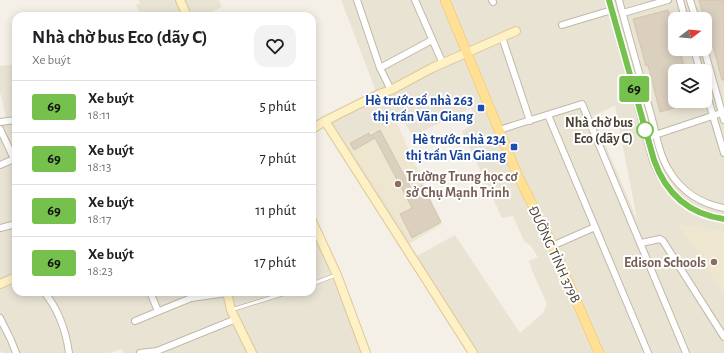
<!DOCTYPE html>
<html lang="vi">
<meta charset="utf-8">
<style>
:root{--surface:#fff;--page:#f2f2f2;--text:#202124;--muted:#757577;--line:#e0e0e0}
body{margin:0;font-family:"Alegreya Sans",sans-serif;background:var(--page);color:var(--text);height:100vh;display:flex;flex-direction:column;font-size:15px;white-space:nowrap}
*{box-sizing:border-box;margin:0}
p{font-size:13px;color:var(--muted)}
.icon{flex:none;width:22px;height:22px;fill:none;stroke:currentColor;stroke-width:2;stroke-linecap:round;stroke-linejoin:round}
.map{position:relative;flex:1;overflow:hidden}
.drawer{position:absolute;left:12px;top:12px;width:304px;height:284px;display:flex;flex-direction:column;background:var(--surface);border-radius:12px;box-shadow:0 2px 10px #0003}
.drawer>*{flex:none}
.badge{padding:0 8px;border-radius:3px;font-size:14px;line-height:26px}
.needle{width:26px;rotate:74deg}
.controls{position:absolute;left:668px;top:12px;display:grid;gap:8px}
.controls a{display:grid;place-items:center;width:44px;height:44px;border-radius:8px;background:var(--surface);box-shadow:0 2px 10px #0003;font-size:20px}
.map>.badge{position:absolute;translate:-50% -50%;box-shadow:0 0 0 2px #fff}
.round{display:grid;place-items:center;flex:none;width:42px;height:42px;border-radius:12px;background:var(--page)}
.headline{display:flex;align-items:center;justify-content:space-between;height:68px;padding:0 20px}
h1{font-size:19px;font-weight:700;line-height:30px}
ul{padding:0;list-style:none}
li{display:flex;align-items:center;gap:12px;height:52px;padding:0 20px;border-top:1px solid var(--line)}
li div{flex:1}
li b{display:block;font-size:15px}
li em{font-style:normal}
li .badge{min-width:44px;font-weight:700;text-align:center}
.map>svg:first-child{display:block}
</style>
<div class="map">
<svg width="724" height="353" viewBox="0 0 724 353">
<rect width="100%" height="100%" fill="#f5f0e7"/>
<g fill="#e9e3d4" fill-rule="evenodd">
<polygon points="139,0 219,0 222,7 203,16 146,16 143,11 139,12 136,4 140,4"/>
<path d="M341,0H724V353H473L413,258L455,235L520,333L543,313L547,304L533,273L529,261L538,257L530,245L524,241L513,216L502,218L462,131L469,127V122L475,118L471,108L413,136L399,113L395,120L442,224L405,246L325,121L377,94ZM675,19H705V49H675ZM675,71H705V101H675ZM614,106H615L637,219L593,116Z"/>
<polygon points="16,64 16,292 312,292 312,221 366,353 123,353 122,349 110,353 2,353 0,350 0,122 6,121 2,98 0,93 0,66"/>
</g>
<g fill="#efe6cf">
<polygon points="395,120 442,224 411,241 346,143"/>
<polygon points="678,224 724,231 724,294"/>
</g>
<g fill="#dbcfbe" stroke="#d3c4ad">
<polygon points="699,0 724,0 724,80 722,80 713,46 712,46"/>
<polygon points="668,10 675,36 675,49 679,49 686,71 675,71 675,101 695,101 695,102 660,112 648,65 646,66 633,19"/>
<polygon points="380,130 412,190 422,185 441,222 412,238 400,214 412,208 375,138 354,150 350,143 369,133 370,136"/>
</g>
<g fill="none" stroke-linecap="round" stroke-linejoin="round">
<g stroke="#c1b8a8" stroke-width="4.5">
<g id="lane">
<polyline points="312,284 336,275"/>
<polyline points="231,310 289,292"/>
</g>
</g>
<g stroke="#c1b8a8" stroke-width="8">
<g id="street">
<polyline points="357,0 380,68 391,90"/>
<polyline points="415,0 443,64"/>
<polyline points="492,0 493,2"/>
<path d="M609,0L653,161C666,194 688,214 724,219"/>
<path d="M619,0C629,38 640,76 651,115C656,133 659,156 670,172C682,192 702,204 724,208"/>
<polyline points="680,0 685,19"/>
<polyline points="690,0 696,19"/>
<polyline points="623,13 668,0"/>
<polyline points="562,25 612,10"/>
<polyline points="502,37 530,121"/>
<polyline points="694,49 700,71"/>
<polyline points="704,49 724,120"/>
<polyline points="380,68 432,40"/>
<polyline points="705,89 724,153"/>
<polyline points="548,115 648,353"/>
<polyline points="0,122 16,120"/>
<polyline points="0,129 16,163"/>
<polyline points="499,130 582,104 686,353"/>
<polyline points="652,136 724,112"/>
<polyline points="0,165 14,159"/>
<polyline points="0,228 16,224"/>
<polyline points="641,243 660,239 663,241 724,337"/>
<polyline points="552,246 595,227"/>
<path d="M44,292C59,310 66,331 69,353"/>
<polyline points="150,292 158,311"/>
<polyline points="0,318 11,340 16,353"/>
<polyline points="135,321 191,298 227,293"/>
<polyline points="140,353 157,351 236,319"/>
</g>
</g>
<g stroke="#dcc894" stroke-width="10">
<g id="secondary">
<polyline points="180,0 187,16"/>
<polyline points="325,121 473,353"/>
<polyline points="312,129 325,121 377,95 391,90 432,68 516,31"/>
<polyline points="312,221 337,275 366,353"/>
<polyline points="0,284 16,277"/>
<polyline points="227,292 231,310 252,353"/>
</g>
</g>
<g stroke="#efc25b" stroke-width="10">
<polyline id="primary" points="445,0 518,176 550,240 599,353"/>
</g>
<use href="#lane" stroke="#fff" stroke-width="3"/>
<use href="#street" stroke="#fff" stroke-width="6"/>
<use href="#secondary" stroke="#fff1c6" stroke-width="8"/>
<use href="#primary" stroke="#ffe095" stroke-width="9"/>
</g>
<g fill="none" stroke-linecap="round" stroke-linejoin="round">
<g stroke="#fff" stroke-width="9">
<path id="line" d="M609,0L654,160C666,194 688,214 724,219"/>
</g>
<use href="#line" stroke="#76c04d" stroke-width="6"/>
</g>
<g fill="#1a4fb4" stroke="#fff" stroke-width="1.5">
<rect x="477" y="104" width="8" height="8" rx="2"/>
<rect x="510" y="143" width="8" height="8" rx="2"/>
</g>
<circle fill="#fff" stroke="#76c04d" stroke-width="2" cx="645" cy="130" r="8"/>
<g fill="#8d6e63" stroke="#fff" stroke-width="1.5">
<circle cx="398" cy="184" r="4"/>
<circle cx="714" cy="262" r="4"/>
</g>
<g text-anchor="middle" stroke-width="4" stroke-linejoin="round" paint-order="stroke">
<g font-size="14" font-weight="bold" fill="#164399" stroke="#fff" text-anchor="end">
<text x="473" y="105">Hè trước số nhà 263<tspan x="473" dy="16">thị trấn Văn Giang</tspan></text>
<text x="506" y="144">Hè trước nhà 234<tspan x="506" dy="16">thị trấn Văn Giang</tspan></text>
</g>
<g font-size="14" font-weight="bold" fill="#494135" stroke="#fff" text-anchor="end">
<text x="633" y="127">Nhà chờ bus<tspan x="633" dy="16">Eco (dãy C)</tspan></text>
</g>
<g font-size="14" font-weight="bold" fill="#785e54" stroke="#fff" text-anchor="start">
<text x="406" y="181">Trường Trung học cơ<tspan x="406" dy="16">sở Chụ Mạnh Trinh</tspan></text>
<text x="706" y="267" text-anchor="end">Edison Schools</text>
</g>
<g font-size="14" fill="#494135" stroke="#fff">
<text transform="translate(555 254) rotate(65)" y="5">ĐƯỜNG TỈNH 379B</text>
</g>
</g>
</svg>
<div class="controls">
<a><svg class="needle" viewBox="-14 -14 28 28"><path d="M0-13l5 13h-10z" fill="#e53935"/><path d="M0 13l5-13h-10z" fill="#757577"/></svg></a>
<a><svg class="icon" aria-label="layers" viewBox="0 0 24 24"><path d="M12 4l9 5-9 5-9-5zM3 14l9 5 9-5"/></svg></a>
</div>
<b class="badge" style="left:634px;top:89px;background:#76c04d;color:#111">69</b>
<section class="drawer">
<div class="headline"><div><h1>Nhà chờ bus Eco (dãy C)</h1><p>Xe buýt</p></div><a class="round"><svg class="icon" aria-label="heart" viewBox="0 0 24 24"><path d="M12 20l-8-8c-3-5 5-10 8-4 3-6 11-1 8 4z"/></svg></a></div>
<ul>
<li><span class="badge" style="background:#76c04d;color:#111">69</span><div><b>Xe buýt</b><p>18:11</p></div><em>5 phút</em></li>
<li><span class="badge" style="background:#76c04d;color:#111">69</span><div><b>Xe buýt</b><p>18:13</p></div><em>7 phút</em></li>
<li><span class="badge" style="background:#76c04d;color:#111">69</span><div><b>Xe buýt</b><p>18:17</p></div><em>11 phút</em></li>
<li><span class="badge" style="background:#76c04d;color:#111">69</span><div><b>Xe buýt</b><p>18:23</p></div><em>17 phút</em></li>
</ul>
</section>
</div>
